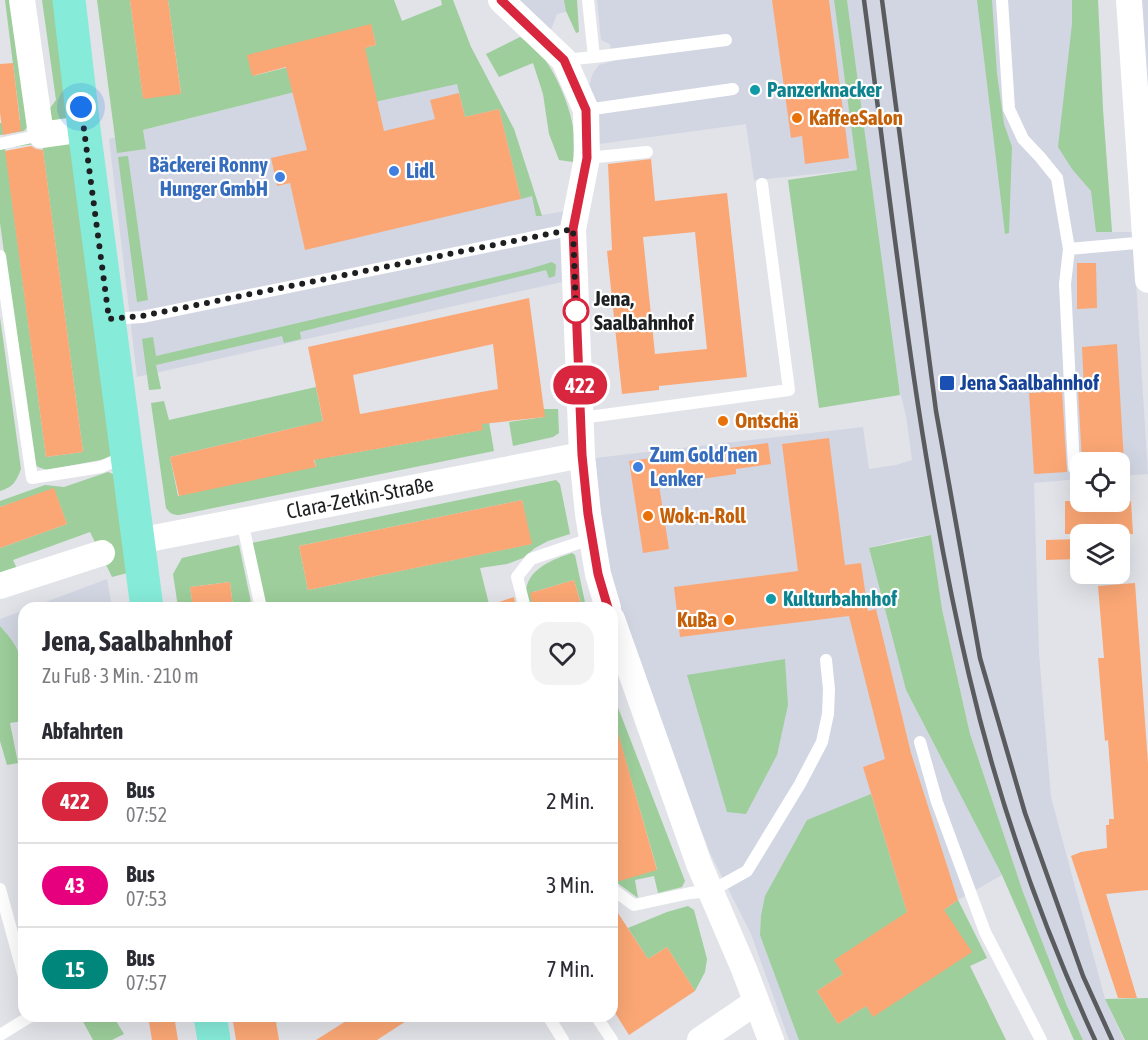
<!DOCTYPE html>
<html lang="de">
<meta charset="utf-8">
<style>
:root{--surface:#fff;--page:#f2f2f3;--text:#2b2b33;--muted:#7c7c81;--line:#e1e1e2}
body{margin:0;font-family:"Asap Condensed",sans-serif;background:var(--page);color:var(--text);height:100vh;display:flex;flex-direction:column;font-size:22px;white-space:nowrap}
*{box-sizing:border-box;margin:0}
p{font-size:20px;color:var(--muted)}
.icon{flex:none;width:33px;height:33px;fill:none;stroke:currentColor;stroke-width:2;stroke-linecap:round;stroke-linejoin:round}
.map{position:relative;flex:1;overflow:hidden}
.sheet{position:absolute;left:18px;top:602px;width:600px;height:420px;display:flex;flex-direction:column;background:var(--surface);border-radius:18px;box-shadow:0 6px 24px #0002}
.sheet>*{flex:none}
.badge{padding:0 12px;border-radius:20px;font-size:21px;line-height:39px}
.buttons{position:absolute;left:1070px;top:452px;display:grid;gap:12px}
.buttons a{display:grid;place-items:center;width:60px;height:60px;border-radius:12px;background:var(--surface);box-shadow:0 6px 24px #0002;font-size:30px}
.you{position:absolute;width:30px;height:30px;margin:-15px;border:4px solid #fff;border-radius:50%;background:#1a73e8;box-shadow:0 0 0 9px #1a73e833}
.map>.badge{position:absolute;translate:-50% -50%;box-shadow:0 0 0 3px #fff}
h2{padding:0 24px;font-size:22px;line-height:54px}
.round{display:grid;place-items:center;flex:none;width:63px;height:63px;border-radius:18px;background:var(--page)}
.summary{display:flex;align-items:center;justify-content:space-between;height:102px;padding:0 24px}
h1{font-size:28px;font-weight:700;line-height:45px}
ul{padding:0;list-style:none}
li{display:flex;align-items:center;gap:18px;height:84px;padding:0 24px;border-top:2px solid var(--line)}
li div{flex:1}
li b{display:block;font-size:22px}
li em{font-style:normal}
li .badge{min-width:66px;font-weight:700;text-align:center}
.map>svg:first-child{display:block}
</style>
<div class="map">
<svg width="1148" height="1040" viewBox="0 0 1148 1040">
<rect width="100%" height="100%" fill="#e1e3e8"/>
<g fill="#d2d6e2">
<polygon points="517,0 571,0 573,10 557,14 550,32"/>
<polygon points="597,0 834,0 857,170 754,180 746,124 599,144 588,89 593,73 599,65 613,61 610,44 601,40"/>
<polygon points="847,0 1098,0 1103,110 1112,232 1133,232 1148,474 1119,476 1119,462 1080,462 1080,479 1034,483 1039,653 1051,797 1105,999 1124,1040 1083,1040 1067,1006 1023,892 970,734 942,609 931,535 903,539 869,548 906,690 1002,875 958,900 987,958 970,966 1006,1040 789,1040 751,934 710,853 631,646 606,559 595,458 863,427 869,469 896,465 912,460 906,416 899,388"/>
<polygon points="1138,0 1148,0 1148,152"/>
<polygon points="471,47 514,129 542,215 572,210 562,282 137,377 109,139"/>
<polygon points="107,579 112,607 32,607 35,606"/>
<polygon points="24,610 24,676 15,644 0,626 0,619"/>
</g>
<g fill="#9dce9b" fill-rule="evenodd">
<polygon points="5,0 12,0 28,126 24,131 0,135 0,123 20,120"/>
<polygon points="42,0 55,0 70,115 60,125 42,119 56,100"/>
<path d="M97,0H130L143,98L181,93L168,0H394L402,21L442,5L441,0H453L471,47L514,129L542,216H536L532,196L521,199L499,109L465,117L457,84L370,103L376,96L370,73L143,130L146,149L117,153ZM371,25L376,45L253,76Z"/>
<polygon points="564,0 577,0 579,32 576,33 566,11"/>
<polygon points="834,0 847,0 900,395 819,408 788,180 857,170"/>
<polygon points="977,0 992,0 997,74 1004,124 1012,147 1009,233 1005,234"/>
<polygon points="1072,0 1098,0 1103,110 1112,232 1096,232 1091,191 1072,169 1058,147 1072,24"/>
<path d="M520,37C526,41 534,46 539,51C556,73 571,106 574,134C575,143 573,153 573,162L559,160L549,134L543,94L533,63L499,77L486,54Z"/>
<path d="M70,138L115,451L109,458L100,460L47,470L38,467L33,462L0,223V149L3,146ZM42,143L83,452L46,457L5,148Z"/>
<polygon points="128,156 148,300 137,302 118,157"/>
<polygon points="552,262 556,265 555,276 549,278 546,270 300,332 301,339 284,343 282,336 156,365 161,389 149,390 142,339 153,337 156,356 529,269"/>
<path d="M0,317L21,469C16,482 13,487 0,491Z"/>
<path d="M316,387L330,457L482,430V424L489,422L494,451L179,515C172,515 170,513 166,508L151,403L164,401L169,420ZM306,425L316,466L178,496L170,457Z"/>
<polygon points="544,409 558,409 559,433 553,437 513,446 509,422 544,417"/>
<polygon points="108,472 113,474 131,572 112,577 90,532 13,560 19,573 0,575 0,548 67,524 54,489 0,507 0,501 45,485 64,487"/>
<path d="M556,480L560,484L570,534L548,541L535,548L523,558L507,564L480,568L490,608L265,607L251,543ZM522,500L531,544L308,590L299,546Z"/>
<polygon points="931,535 942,609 970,734 1023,892 1067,1006 1083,1040 1074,1040 1002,875 906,690 869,548"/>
<polygon points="239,545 252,607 233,607 230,582 190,587 193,607 178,607 173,574 182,558"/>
<path d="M572,553L575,555L586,607H582L574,580L533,592L537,607H530C529,603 527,598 526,593C526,569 554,559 572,553Z"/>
<path d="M0,626C5,632 11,638 15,645C27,668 24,696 24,721L10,723L18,763L7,765L0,741Z"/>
<polygon points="785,659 788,705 777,755 746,814 727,812 687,675"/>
<polygon points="612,692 685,881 682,887 658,893 654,876 635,880 638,898 612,879 612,870 657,869 612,713"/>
<polygon points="871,794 907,912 843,974 817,991 838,1024 866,1006 873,1016 944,910 958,900 987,958 970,966 1006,1040 799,1040 760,935 761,916 765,896 807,820"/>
<polygon points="688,906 694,910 707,959 705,972 695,991 667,947 648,959 628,928 667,912"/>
<polygon points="1148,998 1148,1040 1125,1040 1105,999"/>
<polygon points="80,1016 113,1016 124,1034 112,1040 93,1040"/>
</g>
<g fill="#fba775" fill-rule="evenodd">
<polygon points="130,0 168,0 181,94 143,99"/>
<polygon points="772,0 829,0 849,158 805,164 802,136 791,138"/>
<polygon points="371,24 376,45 365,48 384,131 435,119 430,100 459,93 465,117 499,109 521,199 305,250 290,183 277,186 271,158 307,150 286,67 252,76 247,55"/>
<polygon points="13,63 21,131 3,135 0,113 0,64"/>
<polygon points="31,146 36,149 43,150 83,452 46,457 5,151"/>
<path d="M651,159L655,201L727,193L747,377L659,386V390L622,394L607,251L612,250L608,164ZM695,232L707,349L655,354L643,237Z"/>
<polygon points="1077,263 1096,263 1097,308 1077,309"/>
<path d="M529,298L545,417L482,424L483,430L314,460L316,467L179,496L170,457L323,421L308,347ZM493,344L498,389L360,414L353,375Z"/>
<polygon points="1117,344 1124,462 1082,462 1078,390 1084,390 1082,347"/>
<polygon points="1062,391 1067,472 1034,474 1029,393"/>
<polygon points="829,438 845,565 861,563 868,611 876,609 911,753 958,900 944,910 972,952 873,1017 866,1006 838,1024 817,991 843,974 834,960 907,912 863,767 885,759 849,616 680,637 674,587 798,571 782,444"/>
<polygon points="768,443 771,464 736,469 736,474 659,485 669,549 643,553 629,461"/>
<polygon points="54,488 67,524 0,548 0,507"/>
<polygon points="522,500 532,544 308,590 299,546"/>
<polygon points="1065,501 1131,501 1133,534 1065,534"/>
<polygon points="1080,539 1080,559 1046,560 1046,540"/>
<polygon points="574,580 582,608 533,608 530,593"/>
<polygon points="230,582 233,608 193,608 190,587"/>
<polygon points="1135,583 1148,763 1148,890 1106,894 1137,998 1118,998 1071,856 1081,852 1107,848 1106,825 1109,825 1109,819 1114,819 1108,740 1105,741 1098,658 1104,658 1098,586"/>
<polygon points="514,597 516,608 500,608 499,602"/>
<polygon points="618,733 657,870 616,882 612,881 612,734"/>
<polygon points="612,904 648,959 667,947 695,991 629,1035 612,1008"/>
<polygon points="148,1016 174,1016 178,1040 152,1040"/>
<polygon points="232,1016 275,1016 279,1040 236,1040"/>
<polygon points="354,1016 414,1016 377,1040 316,1040"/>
</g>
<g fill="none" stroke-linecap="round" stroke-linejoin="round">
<g stroke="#fff" stroke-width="12">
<polyline points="1002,0 1009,109 1023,139 1040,157 1057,178 1069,249"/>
<polyline points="594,57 726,40"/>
<polyline points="564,60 594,57 588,0"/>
<polyline points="586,110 733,89"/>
<polyline points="0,144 41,135"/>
<polyline points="587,158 647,152"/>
<polyline points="0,256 32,478 101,467 125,456"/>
<polyline points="110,319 142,317 573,229"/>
<polyline points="581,418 789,390 762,184"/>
<polyline points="1074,468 1065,284 1069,249 1147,242"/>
<polyline points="242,521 261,608"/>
<polyline points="525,608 517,577 531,559 593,538"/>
<polyline points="920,742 937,802 985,932 1041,1040"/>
<polyline points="0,889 24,977"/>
<polyline points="612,889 634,905 690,893 711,891 747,871 800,784 822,742 828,714 829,689 826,660"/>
<polyline points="548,1016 563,1040"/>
<polyline points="596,1016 612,1040"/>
<polyline points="0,1035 31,1016"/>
</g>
<g stroke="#fff" stroke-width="26">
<polyline points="22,0 41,135 84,129"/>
<polyline points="501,0 564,60 586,110 587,158 573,229 582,455 588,514 598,574 608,608"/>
<polyline points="1129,0 1148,280"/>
<polyline points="138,541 582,455"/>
<polyline points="0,586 102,553"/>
<polyline points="612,619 699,864 744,969 771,1040"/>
<polyline points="700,1040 756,1002"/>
</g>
<g stroke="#86ebd9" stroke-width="33">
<polyline points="69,0 84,129 147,608"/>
<polyline points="210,1016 214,1040"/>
</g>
<g stroke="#595b5e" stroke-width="4.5">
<path d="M864,0C894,225 917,453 969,675C998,800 1041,923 1095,1040"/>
<polyline points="882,0 936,411 980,658 1025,813 1083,976 1112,1040"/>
</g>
</g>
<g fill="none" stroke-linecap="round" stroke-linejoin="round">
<g stroke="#fff" stroke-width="14">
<polyline id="line" points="501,0 564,60 586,110 587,158 573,229 582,455 588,514 598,574 608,608"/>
</g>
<use href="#line" stroke="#d7263d" stroke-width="9"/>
<polyline stroke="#1e1f21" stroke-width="6" stroke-dasharray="0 10.8" points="81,107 109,319 142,316 573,229 576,311"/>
</g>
<g fill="#0f9aa8" stroke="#fff" stroke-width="2">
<circle cx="755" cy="90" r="6"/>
<circle cx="771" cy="599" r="6"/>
</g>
<g fill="#e8710a" stroke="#fff" stroke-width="2">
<circle cx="797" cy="118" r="6"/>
<circle cx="723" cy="421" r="6"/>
<circle cx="648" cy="516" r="6"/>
<circle cx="729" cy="620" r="6"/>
</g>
<g fill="#3f7fe0" stroke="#fff" stroke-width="2">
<circle cx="394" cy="171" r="6"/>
<circle cx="280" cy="177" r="6"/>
<circle cx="638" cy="467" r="6"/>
</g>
<circle fill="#fff" stroke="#d7263d" stroke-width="3" cx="576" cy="311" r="12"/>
<rect fill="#1a4fb4" stroke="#fff" stroke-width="2" x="939" y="375" width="16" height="16" rx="3"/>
<g text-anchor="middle" stroke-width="4.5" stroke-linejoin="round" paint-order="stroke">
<g font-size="21" font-weight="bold" fill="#0d838f" stroke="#fff" text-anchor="start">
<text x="767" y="97">Panzerknacker</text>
<text x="783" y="606">Kulturbahnhof</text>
</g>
<g font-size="21" font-weight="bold" fill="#c56008" stroke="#fff" text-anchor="start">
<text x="809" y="125">KaffeeSalon</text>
<text x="735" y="428">Ontschä</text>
<text x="660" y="523">Wok-n-Roll</text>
<text x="717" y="627" text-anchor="end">KuBa</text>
</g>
<g font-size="21" font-weight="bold" fill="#366cbe" stroke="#fff" text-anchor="start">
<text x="268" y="172" text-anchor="end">Bäckerei Ronny<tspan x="268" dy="24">Hunger GmbH</tspan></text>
<text x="406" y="178">Lidl</text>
<text x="650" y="462">Zum Gold’nen<tspan x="650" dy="24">Lenker</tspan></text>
</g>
<g font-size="21" font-weight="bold" fill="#1e1f21" stroke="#fff" text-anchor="start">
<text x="594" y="306">Jena,<tspan x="594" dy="24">Saalbahnhof</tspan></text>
</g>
<g font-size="21" font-weight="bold" fill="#164399" stroke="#fff" text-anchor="start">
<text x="960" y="390">Jena Saalbahnhof</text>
</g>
<g font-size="21" fill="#1e1f21" stroke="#fff">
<text transform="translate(360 498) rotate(-11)" y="7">Clara-Zetkin-Straße</text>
</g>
</g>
</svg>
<div class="buttons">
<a><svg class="icon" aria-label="locate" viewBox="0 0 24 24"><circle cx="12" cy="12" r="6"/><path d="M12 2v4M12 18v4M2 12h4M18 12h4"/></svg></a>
<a><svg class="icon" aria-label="layers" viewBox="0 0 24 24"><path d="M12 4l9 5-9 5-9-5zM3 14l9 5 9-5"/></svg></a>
</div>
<div class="you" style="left:81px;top:107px"></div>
<b class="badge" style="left:580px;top:385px;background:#d7263d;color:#fff">422</b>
<section class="sheet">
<div class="summary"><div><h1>Jena, Saalbahnhof</h1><p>Zu Fuß · 3 Min. · 210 m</p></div><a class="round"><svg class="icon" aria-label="heart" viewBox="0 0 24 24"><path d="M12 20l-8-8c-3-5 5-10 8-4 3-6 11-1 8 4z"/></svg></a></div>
<h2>Abfahrten</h2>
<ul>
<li><span class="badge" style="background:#d7263d;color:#fff">422</span><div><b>Bus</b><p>07:52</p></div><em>2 Min.</em></li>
<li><span class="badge" style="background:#e6007e;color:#fff">43</span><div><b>Bus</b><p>07:53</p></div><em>3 Min.</em></li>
<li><span class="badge" style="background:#00867a;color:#fff">15</span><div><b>Bus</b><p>07:57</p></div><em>7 Min.</em></li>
</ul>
</section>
</div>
